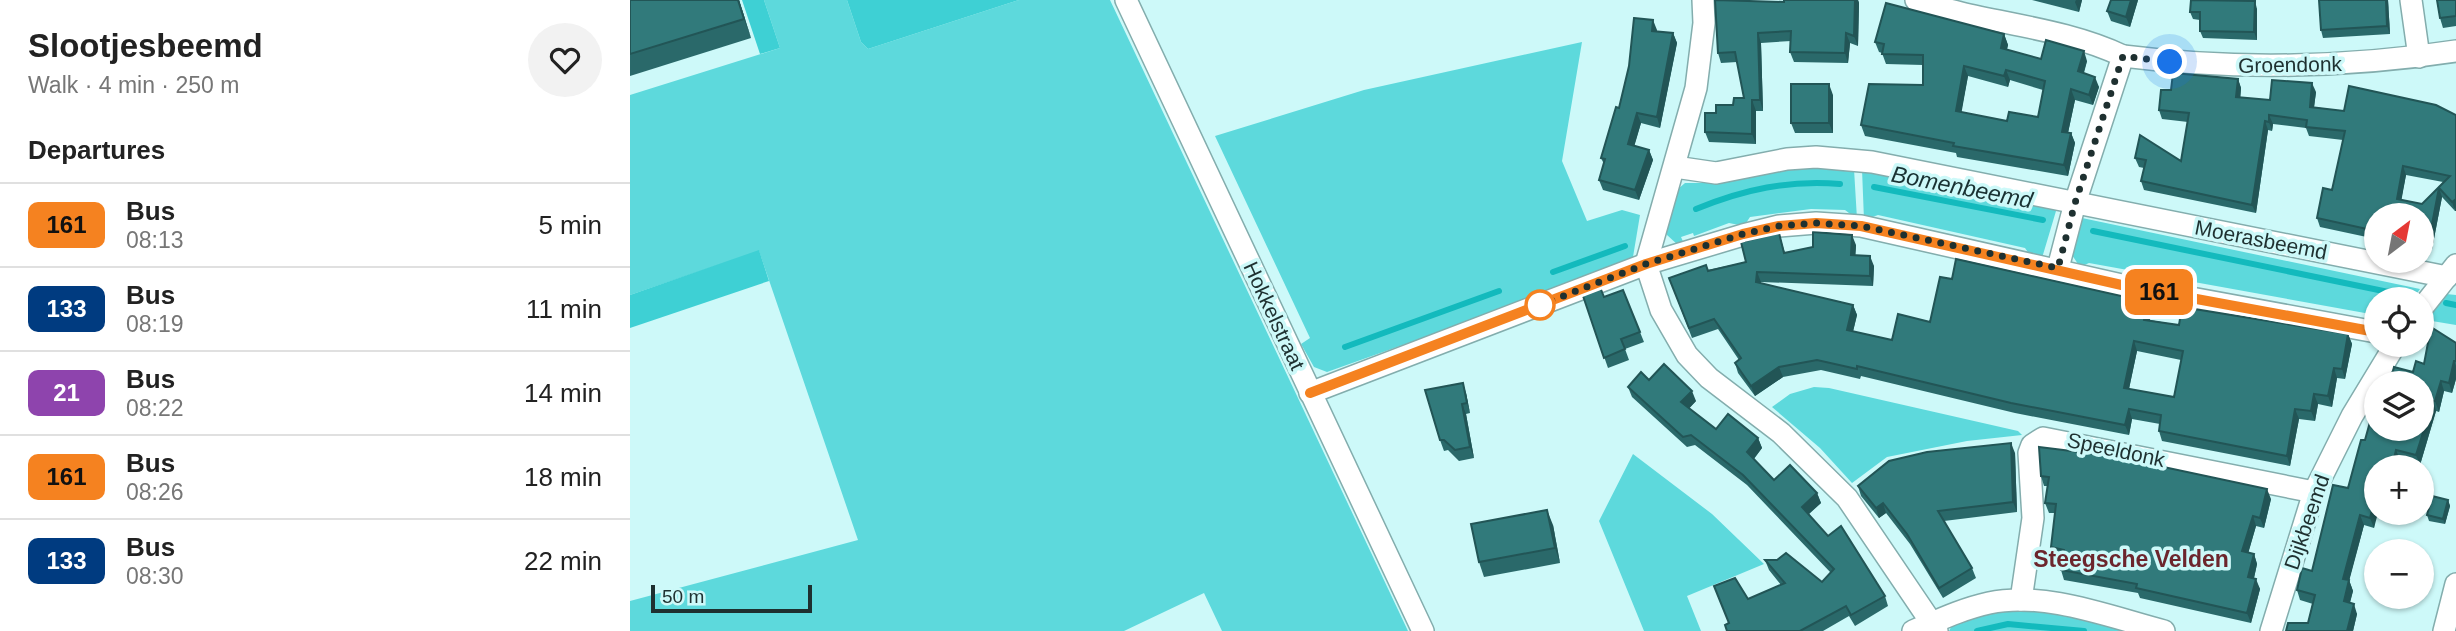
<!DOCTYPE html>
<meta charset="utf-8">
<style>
:root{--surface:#fff;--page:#f2f2f2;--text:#222;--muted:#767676;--line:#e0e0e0}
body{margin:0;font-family:Arial,sans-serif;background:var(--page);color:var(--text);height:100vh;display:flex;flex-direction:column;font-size:26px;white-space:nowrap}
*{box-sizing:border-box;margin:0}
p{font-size:23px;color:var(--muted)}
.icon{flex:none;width:38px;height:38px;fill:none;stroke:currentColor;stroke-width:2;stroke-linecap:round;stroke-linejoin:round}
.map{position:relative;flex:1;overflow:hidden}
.side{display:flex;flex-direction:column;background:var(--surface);width:630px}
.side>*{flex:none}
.badge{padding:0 14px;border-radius:10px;font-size:24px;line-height:46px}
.needle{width:46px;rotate:32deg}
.controls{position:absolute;left:1734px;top:203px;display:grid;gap:14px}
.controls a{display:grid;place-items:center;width:70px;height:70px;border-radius:50%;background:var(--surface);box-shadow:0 2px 5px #0004;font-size:35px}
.scale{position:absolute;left:21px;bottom:18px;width:161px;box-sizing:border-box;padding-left:7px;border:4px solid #1e3030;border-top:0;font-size:19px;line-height:24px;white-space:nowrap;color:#1e3030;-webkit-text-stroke:5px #cdf9f9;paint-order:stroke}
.you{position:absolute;width:35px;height:35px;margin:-18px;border:5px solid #fff;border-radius:50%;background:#1a73e8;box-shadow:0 0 0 10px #1a73e833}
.map>.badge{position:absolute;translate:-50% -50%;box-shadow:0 0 0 4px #fff}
h2{padding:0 28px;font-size:26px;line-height:63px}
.round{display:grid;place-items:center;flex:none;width:74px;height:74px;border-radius:37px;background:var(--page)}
.headline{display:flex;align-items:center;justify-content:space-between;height:119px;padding:0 28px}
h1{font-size:33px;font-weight:600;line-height:52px}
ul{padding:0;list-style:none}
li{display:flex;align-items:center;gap:21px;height:84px;padding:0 28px;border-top:2px solid var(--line)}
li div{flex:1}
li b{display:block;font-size:26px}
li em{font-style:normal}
li .badge{min-width:77px;font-weight:700;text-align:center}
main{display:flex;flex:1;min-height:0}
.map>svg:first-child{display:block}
</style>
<main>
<section class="side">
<div class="headline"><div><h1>Slootjesbeemd</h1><p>Walk · 4 min · 250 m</p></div><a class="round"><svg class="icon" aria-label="heart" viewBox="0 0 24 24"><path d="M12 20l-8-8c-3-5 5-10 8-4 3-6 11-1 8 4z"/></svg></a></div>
<h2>Departures</h2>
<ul>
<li><span class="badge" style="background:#f58220;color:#111">161</span><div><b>Bus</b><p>08:13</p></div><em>5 min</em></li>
<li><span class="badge" style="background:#003b80;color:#fff">133</span><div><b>Bus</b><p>08:19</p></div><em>11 min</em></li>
<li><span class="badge" style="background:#8e44ad;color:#fff">21</span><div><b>Bus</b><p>08:22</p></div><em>14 min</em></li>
<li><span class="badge" style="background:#f58220;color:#111">161</span><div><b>Bus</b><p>08:26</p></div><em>18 min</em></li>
<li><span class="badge" style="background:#003b80;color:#fff">133</span><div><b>Bus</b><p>08:30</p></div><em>22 min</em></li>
</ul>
</section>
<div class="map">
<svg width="1826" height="631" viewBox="0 0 1826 631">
<rect width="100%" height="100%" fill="#cdf9f9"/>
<g fill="#5dd9dc">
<polygon points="134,0 217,0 231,42 238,49 389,0 480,0 778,631 592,631 574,593 494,631 0,631 0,601 228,540 129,251 0,295 0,95 150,48"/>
<polygon points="952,42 932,161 957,221 992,210 1010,215 1002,263 697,372 684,367 671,344 680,338 585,136 734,90"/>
<polygon points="1194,167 1224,169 1227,219 1215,210 1181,209 1120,217 1114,226 1099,223 1064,236 1063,233 1051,237 1055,246 1048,245 1037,235 1037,223 1048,189 1055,183 1085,183 1147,169"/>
<polygon points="1232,169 1421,207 1426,211 1412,258 1402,258 1395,248 1248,215 1234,220"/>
<polygon points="1452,218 1790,289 1783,299 1746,299 1746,315 1459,263 1450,267 1442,255"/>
<polygon points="1816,294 1826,295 1826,325 1796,320"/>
<polygon points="1184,387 1199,388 1388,431 1392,435 1337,441 1257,457 1222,483 1190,448 1142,407 1160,394"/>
<polygon points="1003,454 1082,514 1134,564 1057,596 1071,631 1014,631 969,521"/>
<polygon points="1375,610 1418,611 1504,631 1319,631 1325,620"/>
</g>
<g fill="#3ed0d4">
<polygon points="112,0 134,0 150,48 130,54"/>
<polygon points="217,0 389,0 238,49 231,42"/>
<polygon points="129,250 139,281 0,328 0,295"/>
</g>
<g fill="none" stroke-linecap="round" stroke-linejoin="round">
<g stroke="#13babd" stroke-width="6">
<polyline points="1244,187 1413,220"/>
<path d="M1066,209C1115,189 1158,180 1210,184"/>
<polyline points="1463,231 1768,294"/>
<polyline points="923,272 995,246"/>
<polyline points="1816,303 1826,305"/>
<polyline points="715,347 869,291"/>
<polyline points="1347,631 1378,624 1454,631"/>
</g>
<g stroke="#83adad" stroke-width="24">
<g id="minor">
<polyline points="496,0 793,631"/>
<polyline points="1073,0 1074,23 1066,88 1016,264 1031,310 1057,355 1079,378 1151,433 1217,498 1307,631"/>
<path d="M1286,0C1354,24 1427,25 1493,56L1445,203L1428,268"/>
<polyline points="1781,0 1789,57"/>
<path d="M1493,56C1605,70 1715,68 1826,51"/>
<polyline points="1045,167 1086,173 1157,159 1186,157 1242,162 1817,277"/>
<polyline points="1792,308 1826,265"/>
<polyline points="680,393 1016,264 1113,235 1149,226 1186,223 1231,226 1496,286 1746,332"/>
<polyline points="1391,600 1403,518 1399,453 1402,445 1413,438 1684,492"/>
<path d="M1283,631C1309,620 1332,609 1359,603C1415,591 1480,617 1534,631"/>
<polyline points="1641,631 1684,492 1722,416 1765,345"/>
<polyline points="1814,631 1826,584"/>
</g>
</g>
<use href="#minor" stroke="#fff" stroke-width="21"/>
</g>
<g fill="#2a696a" fill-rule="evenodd">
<polygon points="0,0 109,0 121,38 0,76"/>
<polygon points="1154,0 1228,0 1229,3 1228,46 1220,43 1218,63 1164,62 1160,52 1161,41 1131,43 1133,111 1126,111 1126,144 1079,142 1075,132 1086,113 1103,105 1114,98 1107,62 1091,63 1088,53 1154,2"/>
<polygon points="1402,0 1452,0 1449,12"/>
<polygon points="1481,0 1508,0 1500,27 1481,21 1477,11"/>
<polygon points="1689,0 1758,0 1760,34 1693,38 1691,30"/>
<polygon points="1826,0 1826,26 1813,28 1810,18"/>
<polygon points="1617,1 1627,9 1627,40 1573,38 1570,31 1570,20 1563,19 1560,12"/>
<polygon points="1027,31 1043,33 1047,43 1030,128 1011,123 1004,146 1019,150 1023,160 1009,200 973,190 969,180 974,164 971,158 989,108"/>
<path d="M1374,34L1378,45L1377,50L1411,59L1457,61L1454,73L1469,87L1463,105L1445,100L1438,133H1441L1445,143L1438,176L1327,157L1326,153L1235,136L1231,125L1293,85V65L1256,64L1252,53L1249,52L1245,42ZM1338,76L1378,87L1380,80L1413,90L1408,117L1377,121L1331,112Z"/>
<path d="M1608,79L1611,88L1610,97L1640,100L1686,92L1684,107L1714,111L1806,105L1825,211L1812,197L1802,249L1792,247V215H1746V239L1690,227L1687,218L1702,190L1713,140L1679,136L1676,128L1643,124L1642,131L1638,130L1626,213L1514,190L1511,181L1514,168L1509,167L1505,158L1551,161L1558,122L1532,119L1529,110L1541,90ZM1776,175L1813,182L1792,204L1771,200Z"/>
<polygon points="1203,95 1203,133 1165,133 1161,123"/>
<path d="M1149,233L1155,253L1226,245L1225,256L1244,266L1243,286L1131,282V283L1223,305L1227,315L1223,331L1262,340L1300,322L1322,279L1518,302L1521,312L1520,320L1549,325L1718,334L1722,344L1715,379L1707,378L1702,407L1688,404L1685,421L1669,419L1660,466L1532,441L1529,431L1530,424L1502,419L1499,435L1385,413L1231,376L1230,379L1191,370L1153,377L1125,396L1108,373L1105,363L1109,360L1088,329L1062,338L1039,278L1116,262ZM1507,351L1551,360L1544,397L1499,389Z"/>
<polygon points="993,290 1014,342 995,349 999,360 978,368 952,293 974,297"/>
<polygon points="1826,343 1826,379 1822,393 1814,391 1809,412 1806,411 1790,465 1770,460 1746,467 1746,513 1744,528 1734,525 1719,580 1723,591 1720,603 1727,614 1723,631 1656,631 1678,623 1683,604 1670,600 1667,590 1682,571 1718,488 1735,440 1746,429 1783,372"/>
<polygon points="1019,380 1066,401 1059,408 1086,429 1128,438 1132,448 1124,459 1144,480 1187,493 1191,503 1178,515 1255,596 1258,606 1225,626 1219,616 1193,631 1097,631 1099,623 1084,586 1118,599 1151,585 1139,570 1135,560 1192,582 1201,573 1117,485 1065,445 1057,447 1002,397 998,387"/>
<polygon points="836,393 840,413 836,414 844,458 829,461 818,450 814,451 810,440"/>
<polygon points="1385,453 1387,512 1314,521 1342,568 1346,578 1313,598 1280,544 1256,513 1249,518 1231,496 1228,486"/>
<polygon points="1411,476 1641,499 1634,528 1626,526 1618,553 1624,554 1627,564 1624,578 1630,589 1621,623 1510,598 1508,593 1434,580 1431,570 1433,559 1425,557 1421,547 1425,513 1419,513 1415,503 1418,486 1414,486"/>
<polygon points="1818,500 1820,506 1815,524 1799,521 1797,515"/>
<polygon points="923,525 930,563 854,577 849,562"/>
</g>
<g fill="#225556">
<polygon points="108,0 109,0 121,38 114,19"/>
<polygon points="1225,0 1228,0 1229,3 1228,46 1224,36"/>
<polygon points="1446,0 1452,0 1449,12 1445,2"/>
<polygon points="1501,0 1508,0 1500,27 1496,17"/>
<polygon points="1756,0 1758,0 1760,34 1757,26"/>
<polygon points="1625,1 1627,9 1627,40 1624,32"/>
<polygon points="1023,20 1027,30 1026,41 1022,31"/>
<polygon points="1043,33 1047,43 1030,128 1027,117"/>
<polygon points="1128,33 1131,43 1133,111 1130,100"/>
<polygon points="1216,33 1220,43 1218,63 1215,53"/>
<polygon points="1374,34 1378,45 1374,58 1371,48"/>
<polygon points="1454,51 1457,61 1451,81 1448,71"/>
<polygon points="1334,66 1338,76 1330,121 1326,111"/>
<polygon points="1376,70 1380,80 1378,87 1374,76"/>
<polygon points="1465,77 1469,87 1463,105 1459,95"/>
<polygon points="1608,79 1611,88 1610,105 1606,97"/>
<polygon points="1682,83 1686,92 1683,115 1680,107"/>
<polygon points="1199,84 1203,95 1203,133 1199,123"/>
<polygon points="1441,89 1445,100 1436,142 1432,132"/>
<polygon points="1122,100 1126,111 1126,144 1122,134"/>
<polygon points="1007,113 1011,123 1002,154 998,144"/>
<polygon points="1639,115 1643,124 1642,131 1639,122"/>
<polygon points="1635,121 1638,130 1626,213 1622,205"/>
<polygon points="1441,133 1445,143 1438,176 1434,165"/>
<polygon points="1019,150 1023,160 1009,200 1005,190"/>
<polygon points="1773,166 1776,175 1770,208 1767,199"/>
<polygon points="1809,188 1812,197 1802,249 1799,240"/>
<polygon points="1826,199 1826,211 1825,211 1822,202"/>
<polygon points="1222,235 1226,245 1225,265 1221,255"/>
<polygon points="1240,256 1244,266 1243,286 1240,276"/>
<polygon points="1127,272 1131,282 1130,292 1126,282"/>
<polygon points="1518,302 1521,312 1518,330 1514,320"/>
<polygon points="1223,305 1227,315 1221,340 1217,330"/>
<polygon points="1718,334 1722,344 1715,379 1712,369"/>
<polygon points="1504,341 1507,351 1497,398 1494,388"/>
<polygon points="1824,361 1826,366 1826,379 1822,393 1819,383"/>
<polygon points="1149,367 1153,377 1125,396 1121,386"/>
<polygon points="1704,368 1707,378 1702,407 1698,396"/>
<polygon points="1811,381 1814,391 1809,412 1805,401"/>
<polygon points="833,383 836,393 840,413 837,403"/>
<polygon points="1062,391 1066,401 1055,413 1051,402"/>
<polygon points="1684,394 1688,404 1685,421 1681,411"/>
<polygon points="1803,401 1806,411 1790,465 1786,455"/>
<polygon points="832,404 836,414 844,458 840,447"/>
<polygon points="1499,409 1502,419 1499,435 1495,425"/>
<polygon points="1665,409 1669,419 1660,466 1657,456"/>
<polygon points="1128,438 1132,448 1121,462 1117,452"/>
<polygon points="1381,443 1385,453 1387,512 1383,502"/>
<polygon points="1766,450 1770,460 1768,467 1762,467"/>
<polygon points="1637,489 1641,499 1634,528 1630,518"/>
<polygon points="1187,493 1191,503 1175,517 1172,507"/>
<polygon points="1745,499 1746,503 1746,513 1748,513 1744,528 1740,518"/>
<polygon points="1818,500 1820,506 1815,524 1813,519"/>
<polygon points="1253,503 1256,513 1249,518 1246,508"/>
<polygon points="917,510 923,525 930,563 925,548"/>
<polygon points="1730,515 1734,525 1717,589 1713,579"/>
<polygon points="1623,516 1626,526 1616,561 1612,551"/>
<polygon points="1624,554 1627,564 1622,587 1618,577"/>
<polygon points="1795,576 1797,581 1793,597 1792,586"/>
<polygon points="1626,579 1630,589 1621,623 1617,613"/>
<polygon points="1719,580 1723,591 1717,612 1714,601"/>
<polygon points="1724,604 1727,614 1723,631 1717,631"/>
</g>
<g fill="#317a7b" stroke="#225556" stroke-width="2" fill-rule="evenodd">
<polygon points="0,0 108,0 114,19 0,54"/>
<polygon points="1085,0 1154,2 1154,0 1225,0 1224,36 1216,33 1215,53 1160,52 1161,31 1128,33 1130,100 1122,100 1122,134 1075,132 1075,113 1086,113 1086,105 1103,105 1104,98 1114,98 1105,52 1088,53"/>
<polygon points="1481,0 1501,0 1496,17 1477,11"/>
<polygon points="1561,0 1625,1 1624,32 1570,31 1570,12 1560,12"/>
<polygon points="1689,0 1756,0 1757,26 1691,30"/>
<polygon points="1807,0 1826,0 1826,16 1810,18"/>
<path d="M1256,3L1374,34L1371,48L1411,59L1416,40L1454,51L1448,71L1465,77L1459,95L1441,89L1432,132L1441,133L1434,165L1323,146L1324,143L1231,125L1239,84L1293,85V55L1252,54L1254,44L1245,42ZM1334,66L1374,76L1376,70L1415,81L1408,117L1379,112L1377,121L1326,111Z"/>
<polygon points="1004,18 1023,20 1022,31 1043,33 1027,117 1007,113 998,144 1019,150 1005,190 969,180 975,159 971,158 986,107 989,108 999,66"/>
<path d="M1543,73L1608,79L1606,97L1640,100L1642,80L1682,83L1680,107L1714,111L1719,86L1806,105L1826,115V199L1822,202L1809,188L1799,240L1792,239V215H1746V231L1687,218L1693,188L1702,190L1715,131L1676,127L1677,120L1639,115V122L1635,121L1622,205L1511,181L1516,160L1505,158L1510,135L1551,161L1559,113L1529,110L1531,90H1541ZM1773,166L1820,176L1792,204L1767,199Z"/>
<rect x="1161" y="84" width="38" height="39"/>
<path d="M1183,232L1222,235L1221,255L1240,256V276L1127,272L1126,282L1223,305L1217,330L1262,340L1268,314L1300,322L1310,277L1322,279L1326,259L1518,302L1514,320L1549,325L1552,307L1718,334L1712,369L1704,368L1698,396L1684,394L1681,411L1665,409L1657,456L1529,431L1531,415L1499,409L1495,425L1381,403L1227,366V369L1187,360L1149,367L1121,386L1105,363L1111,358L1084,319L1059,328L1039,278L1076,265L1078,271L1116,262L1111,242L1149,233L1154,253L1183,247ZM1504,341L1553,351L1544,397L1494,388Z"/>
<polygon points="970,287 974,297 993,290 1010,332 991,339 995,349 974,358 952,293"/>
<polygon points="1801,327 1826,343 1826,361 1824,361 1819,383 1811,381 1805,401 1803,401 1786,455 1766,450 1762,467 1746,467 1746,500 1745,499 1740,518 1730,515 1713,579 1719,580 1714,601 1724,604 1717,631 1656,631 1658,623 1678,623 1685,595 1667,590 1672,568 1682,571 1703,485 1718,488 1731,440 1735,440 1745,404 1746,405 1746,429 1792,429 1792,383 1760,383 1764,367 1783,372 1786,361 1794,364"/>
<polygon points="1034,364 1062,391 1051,402 1086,429 1098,414 1128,438 1117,452 1144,480 1160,465 1187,493 1172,507 1198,536 1211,526 1255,596 1221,615 1216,606 1170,631 1097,631 1095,625 1099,623 1084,586 1105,578 1118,599 1155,583 1135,560 1147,560 1156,553 1192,582 1204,569 1113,475 1061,435 1053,437 998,387 1011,372 1019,380"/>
<polygon points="833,383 837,403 832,404 840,447 825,450 814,440 810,440 795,390"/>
<polygon points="1381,443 1383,502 1308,511 1342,568 1309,588 1277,534 1253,503 1246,508 1228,486 1259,461 1297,452"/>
<polygon points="1409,447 1482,456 1637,489 1630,518 1623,516 1612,551 1624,554 1618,577 1626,579 1617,613 1506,588 1507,584 1431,570 1434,550 1421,547 1426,504 1415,503 1419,477 1411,476"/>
<polygon points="1802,496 1818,500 1813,519 1797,515"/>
<polygon points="917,510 925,548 849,562 841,524"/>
</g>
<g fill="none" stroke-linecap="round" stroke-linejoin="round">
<g stroke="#fff" stroke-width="16">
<polyline id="line" points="680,393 1016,264 1113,234 1149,226 1186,223 1231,226 1496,286 1746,332"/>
</g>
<use href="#line" stroke="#f58220" stroke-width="10"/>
<polyline stroke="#1e3030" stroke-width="7" stroke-dasharray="0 12.6" points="910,305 1016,264 1113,234 1149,226 1186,223 1231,226 1428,268 1445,203 1493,56 1540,62"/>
</g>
<circle fill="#fff" stroke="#f58220" stroke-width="3.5" cx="910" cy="305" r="14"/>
<g text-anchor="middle" stroke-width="7" stroke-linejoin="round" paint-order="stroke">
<g font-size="21" fill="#1e3030" stroke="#cdf9f9">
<text transform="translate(1660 65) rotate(-1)" y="7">Groendonk</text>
<text transform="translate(1631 240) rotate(11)" y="7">Moerasbeemd</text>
<text transform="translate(644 316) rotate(65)" y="7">Hokkelstraat</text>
<text transform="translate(1486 450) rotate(12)" y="7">Speeldonk</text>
<text transform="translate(1677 522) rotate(-71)" y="7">Dijkbeemd</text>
</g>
<g font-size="23" font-style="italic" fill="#193132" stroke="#cdf9f9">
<text transform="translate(1332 187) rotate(11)" y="8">Bomenbeemd</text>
</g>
<g font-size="23" font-weight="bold" fill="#6c262d" stroke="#cdf9f9">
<text x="1501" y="567">Steegsche Velden</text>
</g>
</g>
</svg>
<div class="controls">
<a><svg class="needle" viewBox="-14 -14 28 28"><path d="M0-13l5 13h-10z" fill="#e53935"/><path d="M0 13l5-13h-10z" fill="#767676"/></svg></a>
<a><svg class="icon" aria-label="locate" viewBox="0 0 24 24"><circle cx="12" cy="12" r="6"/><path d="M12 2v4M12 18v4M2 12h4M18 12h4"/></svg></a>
<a><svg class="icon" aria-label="layers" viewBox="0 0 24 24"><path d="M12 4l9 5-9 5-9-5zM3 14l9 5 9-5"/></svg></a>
<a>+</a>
<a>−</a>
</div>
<div class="scale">50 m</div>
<div class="you" style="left:1540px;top:62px"></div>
<b class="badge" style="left:1529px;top:292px;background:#f58220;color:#111">161</b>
</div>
</main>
